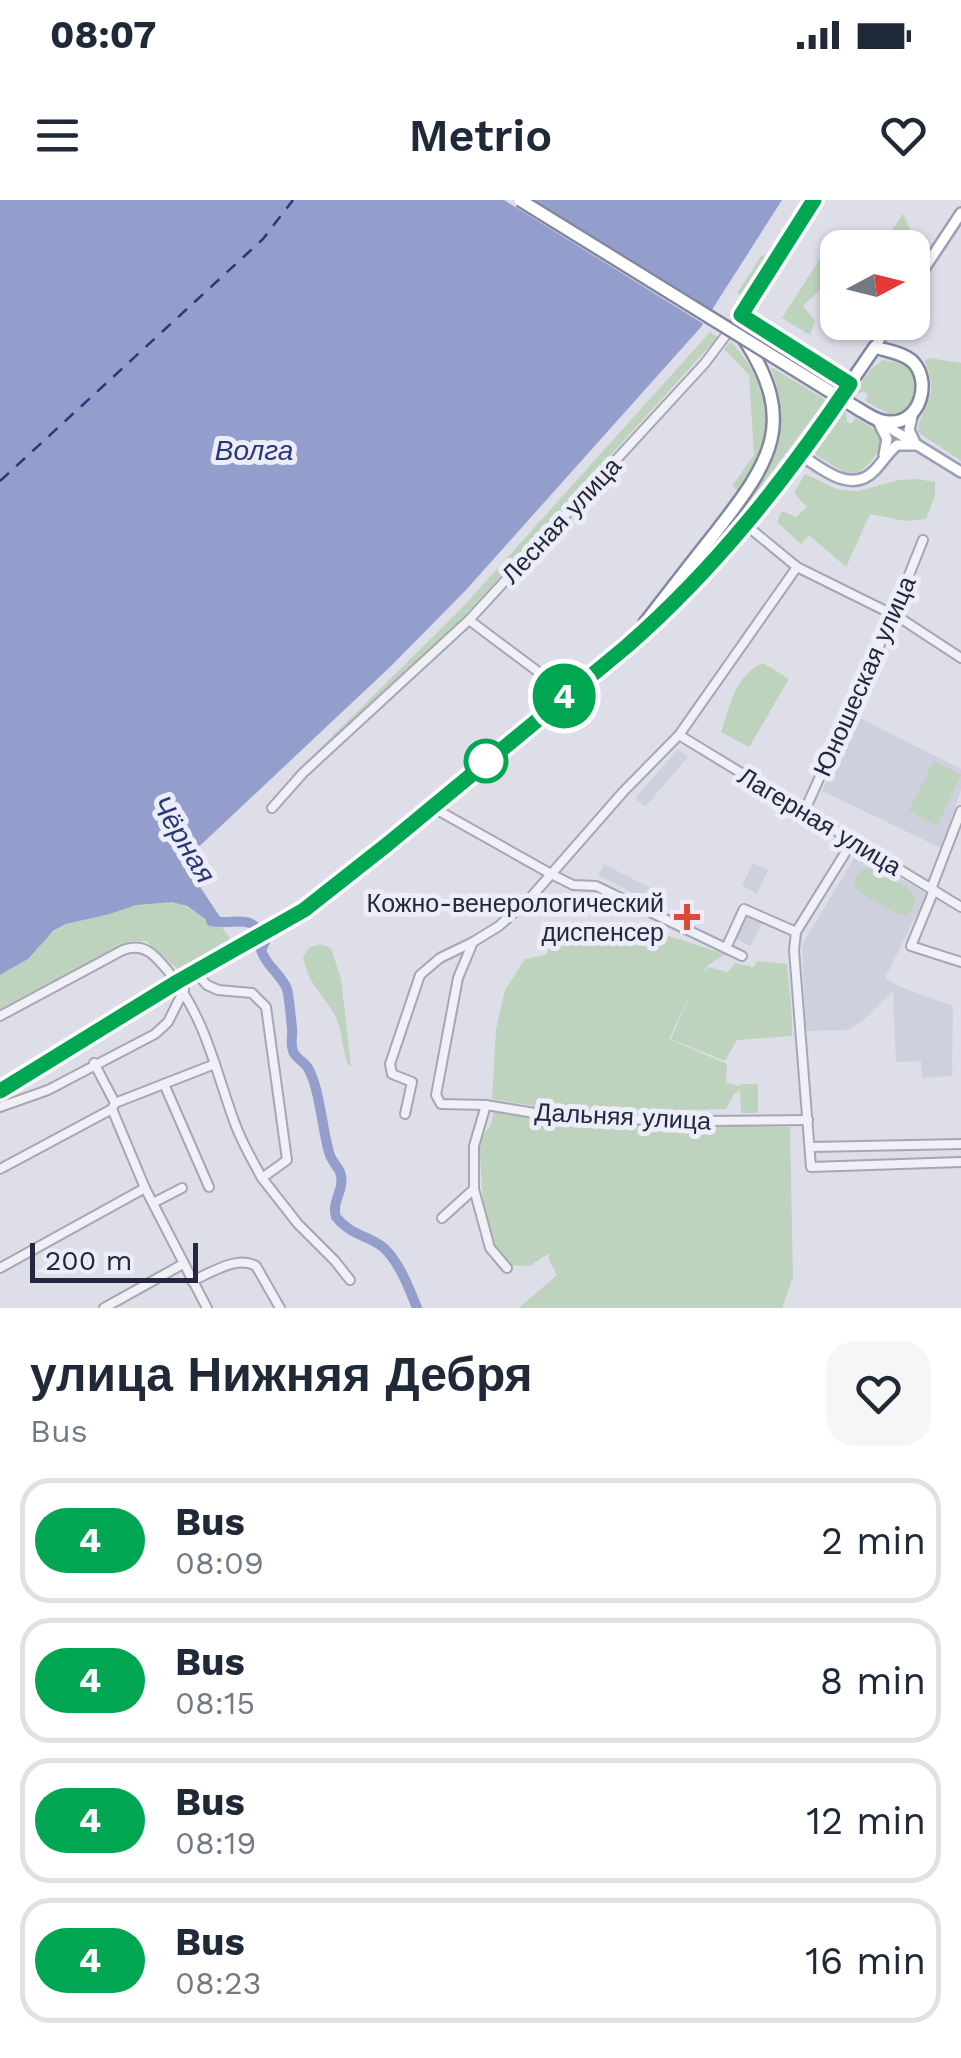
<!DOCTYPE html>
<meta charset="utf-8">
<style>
:root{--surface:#fff;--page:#f6f6f7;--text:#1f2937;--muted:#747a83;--line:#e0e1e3}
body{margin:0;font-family:"Work Sans",sans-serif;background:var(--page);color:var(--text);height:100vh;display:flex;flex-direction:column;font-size:38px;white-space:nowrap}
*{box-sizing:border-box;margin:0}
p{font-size:32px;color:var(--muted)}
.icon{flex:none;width:55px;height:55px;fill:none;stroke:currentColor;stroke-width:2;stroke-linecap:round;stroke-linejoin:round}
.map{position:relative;height:1108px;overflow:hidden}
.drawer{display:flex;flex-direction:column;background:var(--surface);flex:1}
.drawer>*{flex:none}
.badge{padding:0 20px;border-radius:32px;font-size:35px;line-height:65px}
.needle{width:65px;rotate:83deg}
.fabs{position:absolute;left:820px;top:30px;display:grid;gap:20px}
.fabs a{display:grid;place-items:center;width:110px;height:110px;border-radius:20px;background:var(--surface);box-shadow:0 2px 8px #0004;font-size:50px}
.scale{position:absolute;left:30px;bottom:25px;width:168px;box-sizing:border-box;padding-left:10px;border:5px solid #242740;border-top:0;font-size:28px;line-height:35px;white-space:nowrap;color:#242740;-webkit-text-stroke:8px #ecedf6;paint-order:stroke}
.map>.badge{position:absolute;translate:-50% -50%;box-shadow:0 0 0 5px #fff}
.round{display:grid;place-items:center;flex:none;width:105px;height:105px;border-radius:30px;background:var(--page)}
.summary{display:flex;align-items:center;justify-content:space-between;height:170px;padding:0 30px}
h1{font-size:48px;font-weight:600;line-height:75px}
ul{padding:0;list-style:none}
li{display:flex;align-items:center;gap:30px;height:125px;margin:0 20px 15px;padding:0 10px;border:5px solid var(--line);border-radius:30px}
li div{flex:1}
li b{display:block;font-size:38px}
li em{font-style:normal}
li .badge{min-width:110px;font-weight:700;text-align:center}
.status{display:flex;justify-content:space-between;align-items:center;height:70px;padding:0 50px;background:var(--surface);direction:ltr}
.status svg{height:28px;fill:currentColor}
header{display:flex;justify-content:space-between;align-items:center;height:130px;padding:0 30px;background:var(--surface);font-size:45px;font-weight:600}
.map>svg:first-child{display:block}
</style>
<div class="status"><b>08:07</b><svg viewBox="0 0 49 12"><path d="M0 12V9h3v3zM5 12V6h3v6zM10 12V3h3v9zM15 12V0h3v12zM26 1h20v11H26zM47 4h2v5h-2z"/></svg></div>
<header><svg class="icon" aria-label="menu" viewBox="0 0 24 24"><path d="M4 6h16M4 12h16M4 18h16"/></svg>Metrio<svg class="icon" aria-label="heart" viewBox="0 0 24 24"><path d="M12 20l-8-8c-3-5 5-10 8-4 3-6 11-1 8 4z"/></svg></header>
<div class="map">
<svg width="961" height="1108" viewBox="0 0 961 1108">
<rect width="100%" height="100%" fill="#dddee8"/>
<g fill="#ced0de">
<polygon points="856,516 961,569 961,590 941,648 822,591"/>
<polygon points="678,549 688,557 645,607 635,598"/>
<polygon points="857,653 927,694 885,778 898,786 953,806 952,876 922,878 921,861 896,862 893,791 865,819 848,830 806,831 802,745"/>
<polygon points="753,663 768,670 757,694 742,686"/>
<polygon points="604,664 656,691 650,702 598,675"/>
<polygon points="747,715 762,723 751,746 736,739"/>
</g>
<g fill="#bdd3bd">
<polygon points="803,0 810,0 746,98 737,93 761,56 767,54"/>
<polygon points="903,14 921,54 913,66 912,48 901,47 888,36"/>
<polygon points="830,43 837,51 837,73 803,106 815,121 810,135 782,118"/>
<polygon points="710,132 717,137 709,147 464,416 293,579 291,577 461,409"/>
<path d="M731,142C760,172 777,215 758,257C753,268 744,279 737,290L732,286L754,255L749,175L724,149Z"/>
<path d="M929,158L961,163V261L918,232C918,218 928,207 931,193C933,182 928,171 925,161Z"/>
<path d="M883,160L905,164L915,177L916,193L902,214L892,216L866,201L868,195L865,192L858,193L846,211L847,222L851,224L856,218L880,232L882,245C873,259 865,274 847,274L816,255L815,250L871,169Z"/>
<path d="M771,167L826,200L716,346C720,334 733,320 741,307C780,254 791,231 771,167Z"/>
<polygon points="805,274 839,290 858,291 899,280 916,279 935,282 935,296 926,319 905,321 870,314 846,367 809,335 801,344 777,322 782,311 796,317 807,307 794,293"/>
<path d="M763,463L789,479L749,547L721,532C730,506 735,475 763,463Z"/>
<polygon points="934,561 961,575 937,626 909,611"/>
<path d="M866,668H872L909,689L916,699L912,710L907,715L897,714L860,692L855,688C854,678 857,672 866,668Z"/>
<path d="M162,701C191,702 197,718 221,726L231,740L180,771L146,741H130L0,809V775L28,759L44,738L66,724L110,714L136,704Z"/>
<path d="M631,724L725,754L707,766L703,773L708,767L728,772L735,763L753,767L757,761L787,764C789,789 793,811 792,836L737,840L725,861L671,839L692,790L669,839L727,864L726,883L740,886L741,884H758V913H741L740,890L734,894L726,909L678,910L651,913L559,910L492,899L496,829L505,790L525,759L546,755L554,733Z"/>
<path d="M320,744L331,748L341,779L351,866L348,865C342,849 342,826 333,812C319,789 309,785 303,757L309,748Z"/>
<polygon points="494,909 542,917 556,923 790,927 793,1077 782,1108 519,1108 557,1075 549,1060 549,1053 530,1066 508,1065 494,1047 484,1017 479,941 491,925"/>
</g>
<polygon fill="#939ecd" points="0,0 782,0 701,127 465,391 390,467 188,657 186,662 187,667 222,720 223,723 221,726 208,721 187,706 172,702 136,705 110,714 66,724 53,731 28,759 0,775"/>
<polygon fill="#dddee8" points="504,0 535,0 716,112 707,126"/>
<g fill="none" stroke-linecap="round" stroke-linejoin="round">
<path stroke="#939ecd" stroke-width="10" d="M211,721C236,726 252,710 265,742L261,750C266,766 281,774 287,789C289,796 291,819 292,828C293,836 290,844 293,851C296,859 304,861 308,868C320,889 322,929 329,952C331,961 337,965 340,972C346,990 331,1000 336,1017C352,1037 370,1035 385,1049C400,1064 409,1088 417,1108"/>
<polyline stroke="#2a3779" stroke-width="2.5" stroke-dasharray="12 10" stroke-linecap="butt" points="0,281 263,39 293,0"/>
<g stroke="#a6a7b6" stroke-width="12">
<g id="minor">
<polyline points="741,115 850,184"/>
<polyline points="746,325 797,367 900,418 961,458"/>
<polyline points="797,367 679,535 623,592 532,696 499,726 473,742 458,778 436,895 441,904 486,905 565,918 703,921 808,920"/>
<polyline points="469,420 568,494"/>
<polyline points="679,535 961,707"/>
<polyline points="432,607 551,674 573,685 596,686 742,756"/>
<polyline points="272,608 303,573 469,420 705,163 747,107 814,0"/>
<polyline points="804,612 893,415 923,340"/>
<polyline points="852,642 796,732 794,750 811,967 961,962"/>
<polyline points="931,689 961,611"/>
<polyline points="934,690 911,746 961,762"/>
<polyline points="726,748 744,709 796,732"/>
<polyline points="195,772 207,785 218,790 252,793 266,807 287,960 262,978 298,1024 335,1061 350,1080"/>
<path d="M0,816L123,750C144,742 155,755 168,771C206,819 214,866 234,921C241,941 252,960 262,978"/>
<polyline points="94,863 115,903 112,909 145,988 207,1108"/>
<polyline points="164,884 209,987"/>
<polyline points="115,903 215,864"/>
<polyline points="486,905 474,946 474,989 490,1048 507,1068"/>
<polyline points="0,907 48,890 155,834 168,822 184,790"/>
<polyline points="405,914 412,882 392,874 390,864 420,775 440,758 473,742"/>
<polyline points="810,947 961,944"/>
<polyline points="0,969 112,909"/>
<polyline points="153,1003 182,988"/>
<polyline points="442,1018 474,989"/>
<polyline points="0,1068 145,988"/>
<path d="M192,1081C211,1073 237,1055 256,1066L280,1108"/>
<polyline points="104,1108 183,1064"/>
</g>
</g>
<g stroke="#9b9eb5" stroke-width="14">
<g id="major">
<polyline points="912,87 961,13"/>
<polyline points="875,147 890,122"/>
<polyline points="913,212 909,230 915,243"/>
<polyline points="880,222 961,272"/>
<polyline points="879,223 887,239 884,255"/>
<path d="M801,255C822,269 852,295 875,270C883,261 888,253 897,245H917"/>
</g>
</g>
<g stroke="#8286a1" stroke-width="16">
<g id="highway">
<path d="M645,423C669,392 692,362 716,332C771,261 798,222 744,139"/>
<path d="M0,891L177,783L304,709L398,636L627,445L692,386L746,325L801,255L875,147C887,151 904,153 913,162C932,182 920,224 889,222C878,222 869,215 860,210"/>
</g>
</g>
<use href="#minor" stroke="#f0f0f6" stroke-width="8"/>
<use href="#major" stroke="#fff" stroke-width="9"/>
<use href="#highway" stroke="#fff" stroke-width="11"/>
<g stroke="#8286a1" stroke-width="16" stroke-linecap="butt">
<polyline id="highway-bridge" points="520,0 860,210"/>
</g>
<use href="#highway-bridge" stroke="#fff" stroke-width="11"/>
</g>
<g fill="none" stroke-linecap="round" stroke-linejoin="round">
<g stroke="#fff" stroke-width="22">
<path id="line" d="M0,891L177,782L304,710L389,643L627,446C715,369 785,280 850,184L741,115L814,0"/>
</g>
<use href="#line" stroke="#00a651" stroke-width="15"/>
</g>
<circle fill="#fff" stroke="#00a651" stroke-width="5" cx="486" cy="561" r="20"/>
<path fill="#dd4a32" stroke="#ecedf6" stroke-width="4" d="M682 702h10v10h10v10h-10v10h-10v-10h-10v-10h10z"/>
<g text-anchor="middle" stroke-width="10" stroke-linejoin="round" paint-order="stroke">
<g font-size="25" fill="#242740" stroke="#ecedf6">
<text transform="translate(561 320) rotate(-47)" y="9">Лесная улица</text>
<text transform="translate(864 476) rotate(-66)" y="9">Юношеская улица</text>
<text transform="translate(820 621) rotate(31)" y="9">Лагерная улица</text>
<text transform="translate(623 916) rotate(3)" y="9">Дальняя улица</text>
</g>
<g font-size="25" fill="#242740" stroke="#ecedf6" text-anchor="end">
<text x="664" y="712">Кожно-венерологический<tspan x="664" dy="29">диспенсер</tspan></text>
</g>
<g font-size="28" font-style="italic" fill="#2a3779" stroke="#ecedf6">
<text x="254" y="260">Волга</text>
<text transform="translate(184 639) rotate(59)" y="10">Чёрная</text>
</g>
</g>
</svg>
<div class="fabs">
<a><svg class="needle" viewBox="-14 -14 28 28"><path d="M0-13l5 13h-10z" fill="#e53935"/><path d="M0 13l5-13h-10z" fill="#747a83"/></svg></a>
</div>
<div class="scale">200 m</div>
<b class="badge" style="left:564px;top:496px;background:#00a651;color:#fff">4</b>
</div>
<section class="drawer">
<div class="summary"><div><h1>улица Нижняя Дебря</h1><p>Bus</p></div><a class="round"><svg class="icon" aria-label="heart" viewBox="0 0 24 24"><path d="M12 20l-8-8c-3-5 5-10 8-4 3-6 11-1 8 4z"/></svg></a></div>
<ul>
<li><span class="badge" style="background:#00a651;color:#fff">4</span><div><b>Bus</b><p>08:09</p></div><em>2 min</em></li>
<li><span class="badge" style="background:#00a651;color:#fff">4</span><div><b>Bus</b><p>08:15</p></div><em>8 min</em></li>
<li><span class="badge" style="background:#00a651;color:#fff">4</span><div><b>Bus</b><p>08:19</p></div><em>12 min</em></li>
<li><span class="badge" style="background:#00a651;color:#fff">4</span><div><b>Bus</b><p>08:23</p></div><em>16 min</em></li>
</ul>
</section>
